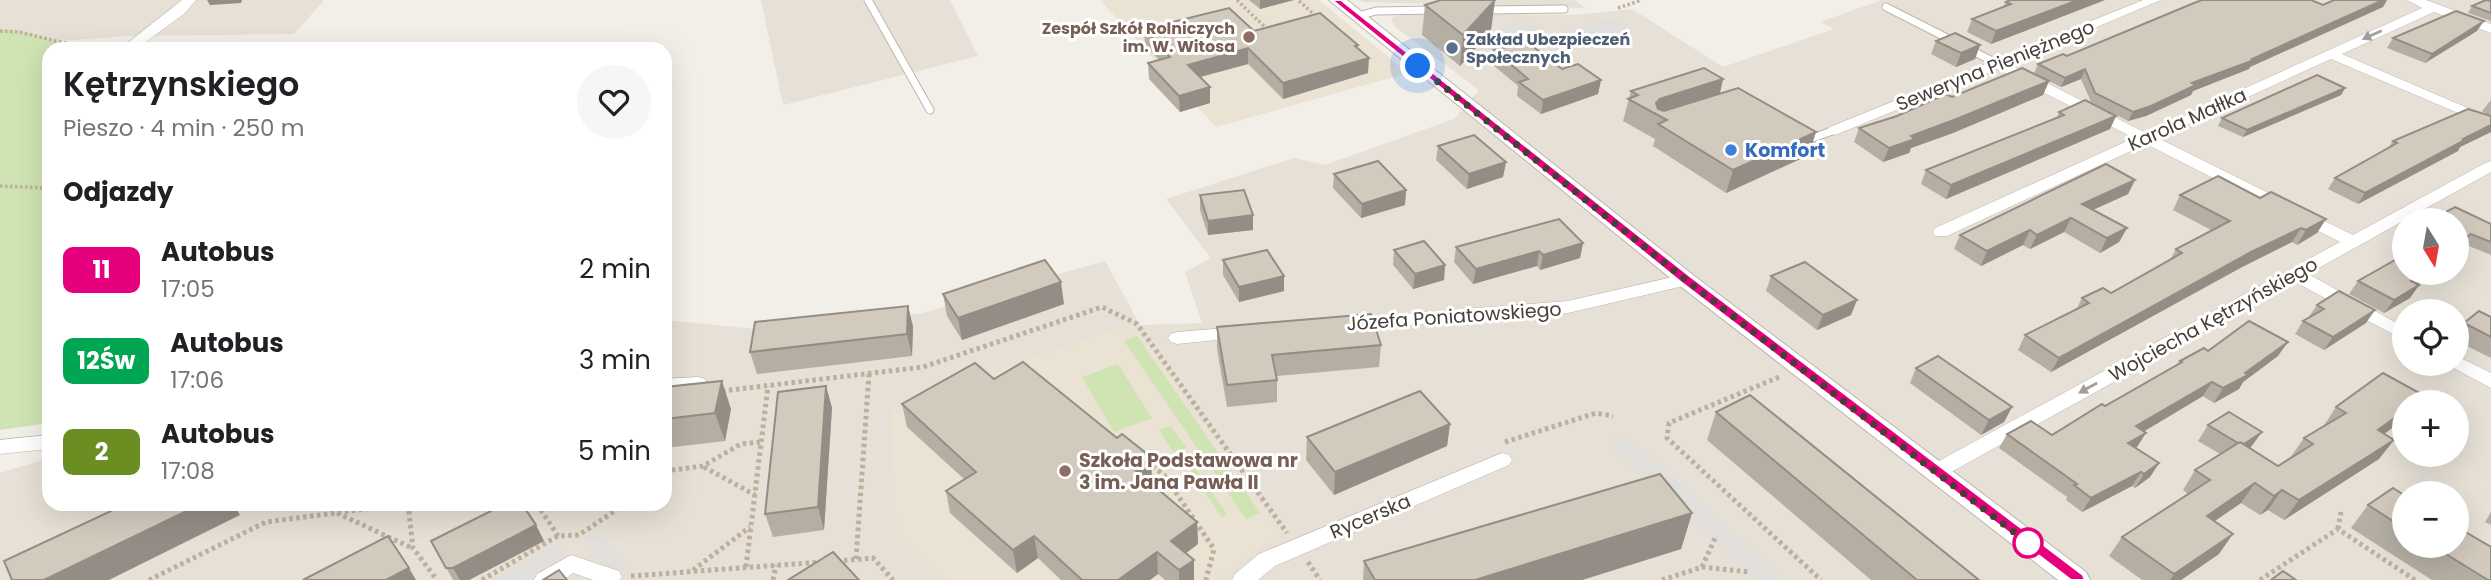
<!DOCTYPE html>
<html lang="pl">
<meta charset="utf-8">
<style>
:root{--surface:#fff;--page:#f6f6f6;--text:#202124;--muted:#757577}
body{margin:0;font-family:Poppins,sans-serif;background:var(--page);color:var(--text);height:100vh;display:flex;flex-direction:column;font-size:26px;white-space:nowrap}
*{box-sizing:border-box;margin:0}
p{font-size:23px;color:var(--muted)}
.icon{flex:none;width:38px;height:38px;fill:none;stroke:currentColor;stroke-width:2;stroke-linecap:round;stroke-linejoin:round}
.map{position:relative;flex:1;overflow:hidden}
.panel{position:absolute;left:42px;top:42px;width:630px;height:469px;display:flex;flex-direction:column;background:var(--surface);border-radius:21px;box-shadow:0 7px 28px #0002}
.panel>*{flex:none}
.badge{padding:0 14px;border-radius:10px;font-size:24px;line-height:46px}
.needle{width:46px;rotate:169deg}
.fabs{position:absolute;left:2392px;top:208px;display:grid;gap:14px}
.fabs a{display:grid;place-items:center;width:77px;height:77px;border-radius:50%;background:var(--surface);box-shadow:0 7px 28px #0002;font-size:35px}
.you{position:absolute;width:35px;height:35px;margin:-18px;border:5px solid #fff;border-radius:50%;background:#1a73e8;box-shadow:0 0 0 10px #1a73e833}
.map>.badge{position:absolute;translate:-50% -50%;box-shadow:0 0 0 4px #fff}
h2{padding:0 21px;font-size:26px;line-height:63px}
.round{display:grid;place-items:center;flex:none;width:74px;height:74px;border-radius:37px;background:var(--page)}
.overview{display:flex;align-items:center;justify-content:space-between;height:119px;padding:0 21px}
h1{font-size:33px;font-weight:600;line-height:52px}
ul{padding:0;list-style:none}
li{display:flex;align-items:center;gap:21px;height:91px;padding:0 21px}
li div{flex:1}
li b{display:block;font-size:26px}
li em{font-style:normal}
li .badge{min-width:77px;font-weight:700;text-align:center}
.map>svg:first-child{display:block}
</style>
<div class="map">
<svg width="2491" height="580" viewBox="0 0 2491 580">
<rect width="100%" height="100%" fill="#f2eee8"/>
<g fill="#e6e0d6" fill-rule="evenodd">
<polygon points="0,0 324,0 294,34 129,36 0,45"/>
<polygon points="761,0 950,0 978,56 783,105"/>
<polygon points="1360,0 1574,0 1585,8 1363,2"/>
<path d="M1882,0H2491V580H0V473L49,458V504H665V320L767,330L924,313L1105,261L1140,325L1202,323L1185,272L1211,258L1166,199L1294,158L1325,165L1454,119L1479,90L1394,26L1391,18L1406,13L1576,15L1632,9L1723,67L1834,29L1820,22ZM2404,220H2457V273H2404ZM2404,312H2457V364H2404ZM2404,402H2457V455H2404ZM2404,494H2457V546H2404Z"/>
</g>
<g fill="#eae2d3">
<polygon points="1100,0 1319,0 1408,73 1216,127"/>
<polygon points="1134,326 1280,532 1216,580 946,580 897,534 890,409 1115,329"/>
</g>
<g fill="#d0e3b3">
<polygon points="0,29 19,30 82,49 49,49 49,423 0,430"/>
<polygon points="1137,336 1260,513 1246,519 1124,341"/>
<polygon points="1118,364 1152,418 1114,432 1082,377"/>
<polygon points="1171,426 1186,447 1183,449 1227,515 1222,518 1178,451 1173,452 1159,430"/>
</g>
<g fill="#e1dfdc">
<polygon points="1611,18 1630,31 1558,50 1538,48 1521,37 1510,37 1506,39 1507,42 1531,51 1489,62 1476,52 1502,27 1531,21 1547,33 1539,36 1551,42 1560,40 1559,33"/>
<polygon points="1626,435 1784,580 1756,580 1608,443"/>
<polygon points="595,532 627,568 612,572 583,539"/>
<polygon points="554,544 563,555 521,580 492,580"/>
</g>
<g fill="none" stroke-linecap="round" stroke-linejoin="round">
<g stroke="#bdb6ab" stroke-width="9">
<g id="service">
<polyline points="868,0 930,110"/>
<polyline points="1886,7 1955,42"/>
<polyline points="1485,10 1564,9"/>
<polyline points="1358,16 1376,11 1436,10"/>
<polyline points="1967,48 2000,65"/>
<polyline points="1804,141 1835,130"/>
</g>
</g>
<g stroke="#bdb6ab" stroke-width="1">
<g id="minor">
<polygon points="182,0 196,0 184,14 136,49 120,49"/>
<polygon points="2143,0 2161,0 2009,64 2146,133 2422,8 2407,0 2426,0 2491,24 2491,33 2434,12 2342,54 2491,118 2491,127 2331,59 2158,138 2353,235 2485,163 2491,161 2491,172 2308,274 2404,327 2404,340 2295,282 1942,477 1935,480 1928,477 1925,472 1928,467 2340,242 2146,144 1947,236 1935,236 1933,232 1935,228 2134,138 1997,69 1840,133 1835,135 1827,130 1830,127"/>
<polygon points="1686,274 1695,280 1692,284 1568,313 1351,330 1342,324 1351,318 1568,301"/>
<polygon points="1239,327 1248,333 1245,337 1177,344 1171,342 1168,338 1171,334 1177,332"/>
<polygon points="2457,356 2491,373 2491,388 2450,366 2449,364 2457,364"/>
<polygon points="698,377 705,379 707,384 705,389 665,393 665,379"/>
<polygon points="49,435 49,449 0,454 0,440"/>
<polygon points="1502,453 1509,455 1512,460 1509,465 1275,566 1258,580 1232,580 1235,574 1259,554"/>
<polygon points="571,555 619,571 622,577 620,580 593,580 573,573 563,580 534,580 537,574"/>
</g>
</g>
<g stroke="#bdb6ab" stroke-width="2">
<polygon id="tertiary" points="1329,0 1347,0 1693,275 2086,572 2090,580 2058,580 1679,285"/>
</g>
<g stroke="#beb09d" stroke-width="3.5" stroke-dasharray="2.5 2.5" stroke-linecap="butt">
<polyline points="1237,0 1269,31"/>
<polyline points="1299,1 1317,17"/>
<polyline points="1618,8 1642,0"/>
<polyline points="0,31 19,32 90,49"/>
<polyline points="0,186 49,188"/>
</g>
<g stroke="#beb09d" stroke-width="5" stroke-dasharray="3.5 3.5" stroke-linecap="butt">
<polyline points="1779,377 1669,423 1667,438 1821,580"/>
<polyline points="722,391 923,367 1102,307 1137,324 1287,533"/>
<polyline points="1505,442 1596,413 1613,416"/>
<polyline points="1147,462 1164,475 1214,549 1206,580"/>
<polyline points="704,467 755,495"/>
<polyline points="665,471 703,466 741,444 761,442"/>
<polyline points="408,504 413,548 437,580"/>
<polyline points="537,504 558,536"/>
<polyline points="337,513 412,548"/>
<polyline points="2338,529 2341,512"/>
<polyline points="856,559 869,374"/>
<polyline points="837,561 873,558 893,580"/>
<polyline points="1308,562 1320,580"/>
<polyline points="746,567 768,386"/>
<polyline points="1702,567 1750,572"/>
<polyline points="693,570 750,527"/>
<polyline points="631,576 821,562"/>
<polyline points="149,580 266,522 404,504"/>
<polyline points="482,580 558,536 579,535 625,504"/>
<polyline points="773,580 776,565"/>
<polyline points="1662,580 1702,567 1716,536"/>
<polyline points="2260,580 2338,529 2415,580"/>
</g>
<use href="#service" stroke="#fff" stroke-width="7"/>
<use href="#minor" fill="#fff" fill-rule="evenodd"/>
<use href="#tertiary" fill="#fff" fill-rule="evenodd"/>
</g>
<g fill="#b5aea3">
<polygon points="1249,0 1294,0 1260,9"/>
<polygon points="2105,0 1991,44 1967,32 1972,19 2003,7 2006,2"/>
<polygon points="2334,0 2387,0 2383,7 2250,67 2249,69 2193,91 2191,95 2146,116 2128,121 2091,102 2081,79 2061,87 2049,81 2043,95 1953,133 1911,148 1909,153 1883,162 1854,142 1859,128 1952,97 2034,74 2038,64 2067,56 2323,5"/>
<polygon points="2491,1 2491,21 2468,13 2472,6"/>
<polygon points="1425,5 1491,31 1460,66 1422,35"/>
<polygon points="1144,29 1254,31 1358,45 1358,49 1368,73 1283,99 1248,64 1200,77 1210,87 1210,103 1180,112 1149,79 1148,63 1159,60 1145,45"/>
<polygon points="2477,31 2425,63 2387,48 2393,38"/>
<polygon points="1936,41 1980,45 1975,59 1956,67 1931,54"/>
<polygon points="1494,50 1601,80 1598,94 1541,114 1517,96 1518,86 1492,64"/>
<polygon points="1723,79 1720,93 1809,155 1726,193 1653,146 1655,139 1623,121 1631,91"/>
<polygon points="2345,88 2341,95 2243,137 2218,126 2222,118"/>
<polygon points="2491,100 2491,132 2460,147 2458,151 2358,204 2328,189 2335,178 2388,148 2393,141 2490,116 2482,111"/>
<polygon points="2059,112 2116,116 2110,129 1946,199 1921,184 1926,170 2057,117"/>
<polygon points="1438,146 1506,162 1503,177 1467,189 1436,160"/>
<polygon points="1334,174 1406,190 1405,205 1361,218 1333,188"/>
<polygon points="2135,180 2128,194 2093,210 2127,228 2119,242 2100,253 2064,232 2030,249 2023,245 1981,266 1954,249 1960,235"/>
<polygon points="1200,195 1253,230 1208,235 1200,210"/>
<polygon points="2180,195 2260,198 2326,219 2317,233 2297,245 2292,242 2242,267 2051,372 2018,350 2025,335 2076,310 2082,298 2111,293 2170,260 2176,249 2213,231 2173,210"/>
<polygon points="2457,220 2491,224 2491,255 2464,244 2457,248"/>
<polygon points="1583,243 1580,258 1540,270 1537,266 1473,284 1454,262 1456,247"/>
<polygon points="1394,250 1445,265 1444,280 1413,289 1393,265"/>
<polygon points="1223,260 1284,291 1239,302 1223,275"/>
<polygon points="1771,276 1851,315 1817,330 1766,291"/>
<polygon points="2426,279 2418,284 2419,285 2410,298 2384,313 2349,294 2358,281"/>
<polygon points="943,294 1064,304 962,340 947,316"/>
<polygon points="2317,305 2366,323 2324,350 2295,334 2303,321 2308,318"/>
<polygon points="908,306 913,327 912,356 757,374 750,352"/>
<polygon points="2491,317 2491,358 2457,341 2457,332 2464,323"/>
<polygon points="1217,327 1381,345 1379,367 1277,376 1277,402 1227,407 1217,349"/>
<polygon points="2208,351 2278,356 2243,382 2239,389 2214,403 2203,396 2144,431 2137,447 2136,448 2159,463 2150,477 2135,488 2132,486 2082,512 2066,500 2067,497 1999,448 2007,434 2052,435 2177,365 2180,361"/>
<polygon points="1916,368 2012,407 2004,422 1981,435 1910,383"/>
<polygon points="994,379 1152,479 1149,482 1197,522 1198,544 1186,553 1194,580 1165,580 1158,574 1150,580 1061,580 1038,558 1017,573 950,513 946,491 964,479 907,427 902,404"/>
<polygon points="826,386 832,408 824,530 773,537 765,514"/>
<polygon points="665,387 731,409 725,441 665,448"/>
<polygon points="2336,407 2384,434 2379,459 2284,520 2268,510 2260,515 2241,503 2214,521 2219,554 2181,580 2142,580 2109,556 2122,537 2188,494 2183,490 2195,470 2220,454 2198,441 2208,425 2251,447 2250,448 2278,466 2290,458 2304,438 2323,427"/>
<polygon points="1716,412 1979,580 1871,580 1707,440"/>
<polygon points="1450,424 1447,446 1334,495 1306,460 1307,437"/>
<polygon points="2404,495 2404,546 2457,546 2491,580 2432,580 2351,528 2368,505"/>
<polygon points="2491,512 2491,525 2485,522"/>
<polygon points="1692,513 1681,549 1582,580 1363,580 1364,561"/>
<polygon points="536,525 544,541 469,580 453,580 431,541"/>
</g>
<g fill="#948d85">
<polygon points="207,0 242,0 241,3 210,5"/>
<polygon points="1260,0 1294,0 1260,9"/>
<polygon points="1495,0 1491,31 1460,66 1463,35"/>
<polygon points="2078,0 2105,0 1991,44 1996,31"/>
<polygon points="2383,0 2387,0 2383,7 2250,67 2249,69 2193,91 2191,95 2146,116 2128,121 2133,112 2192,83 2252,59"/>
<polygon points="2484,21 2477,31 2425,63 2432,54"/>
<polygon points="1980,45 1975,59 1956,67 1961,53"/>
<polygon points="1248,48 1248,64 1189,80 1188,65"/>
<polygon points="1369,58 1368,73 1283,99 1283,83"/>
<polygon points="2085,69 2081,79 2061,87 2065,78"/>
<polygon points="1723,79 1718,101 1654,113 1656,103 1660,99"/>
<polygon points="1601,80 1598,94 1541,114 1543,100"/>
<polygon points="2049,81 2043,95 1953,133 1911,148 1909,153 1883,162 1889,148 1911,136"/>
<polygon points="1210,87 1210,103 1180,112 1179,96"/>
<polygon points="2345,88 2341,95 2243,137 2247,130"/>
<polygon points="2116,116 2110,129 1946,199 1951,185"/>
<polygon points="2491,125 2491,132 2460,147 2458,151 2358,204 2365,193 2463,139"/>
<polygon points="1816,132 1809,155 1726,193 1733,170"/>
<polygon points="1506,162 1503,177 1467,189 1469,174"/>
<polygon points="2135,180 2128,194 2075,218 2082,204"/>
<polygon points="1406,190 1405,205 1361,218 1362,204"/>
<polygon points="1253,215 1253,230 1208,235 1208,221"/>
<polygon points="2071,218 2064,232 2030,249 2037,235"/>
<polygon points="2326,219 2317,233 2297,245 2306,230"/>
<polygon points="2127,228 2119,242 2100,253 2107,238"/>
<polygon points="2301,228 2292,242 2242,267 2051,372 2059,358 2251,252"/>
<polygon points="2030,230 2023,245 1981,266 1987,251"/>
<polygon points="2471,234 2464,244 2457,248 2457,245 2461,240"/>
<polygon points="1583,243 1580,258 1540,270 1543,255"/>
<polygon points="1539,251 1537,266 1473,284 1476,269"/>
<polygon points="1445,265 1444,280 1413,289 1415,274"/>
<polygon points="2424,273 2431,273 2426,279 2402,294 2411,281"/>
<polygon points="1284,276 1284,291 1239,302 1239,287"/>
<polygon points="1061,282 1064,304 962,340 958,318"/>
<polygon points="2419,285 2410,298 2384,313 2394,300"/>
<polygon points="1857,300 1851,315 1817,330 1823,315"/>
<polygon points="908,306 913,327 912,356 907,334"/>
<polygon points="2375,310 2366,323 2324,350 2333,337"/>
<polygon points="2288,342 2278,356 2243,382 2239,389 2214,403 2223,388 2245,373"/>
<polygon points="722,381 731,409 725,441 715,413"/>
<polygon points="2212,382 2203,396 2128,441 2136,426"/>
<polygon points="826,386 832,408 824,530 818,507"/>
<polygon points="2012,407 2004,422 1981,435 1989,420"/>
<polygon points="2404,411 2404,419 2363,450 2378,430"/>
<polygon points="1450,424 1447,446 1334,495 1335,472"/>
<polygon points="2262,432 2251,447 2231,461 2241,446"/>
<polygon points="2146,433 2137,447 2120,458 2128,443"/>
<polygon points="2394,440 2379,459 2284,520 2299,500"/>
<polygon points="1151,457 1152,479 1135,491 1134,469"/>
<polygon points="2159,463 2150,477 2135,488 2144,474"/>
<polygon points="2141,472 2132,486 2082,512 2091,498"/>
<polygon points="2255,483 2241,503 2193,536 2207,516"/>
<polygon points="2282,490 2268,510 2260,515 2274,496"/>
<polygon points="201,504 234,504 240,515 109,580 44,580"/>
<polygon points="1692,513 1681,549 1582,580 1475,580"/>
<polygon points="1197,522 1198,544 1173,563 1171,541"/>
<polygon points="536,525 544,541 469,580 460,580 453,568"/>
<polygon points="2233,534 2219,554 2181,580 2170,580 2174,574"/>
<polygon points="1034,536 1038,558 1017,573 1013,550"/>
<polygon points="1157,552 1158,574 1150,580 1118,580"/>
<polygon points="1194,560 1194,580 1179,580 1179,570"/>
<polygon points="409,568 416,580 386,580"/>
</g>
<g fill="#d3cabe" stroke="#948d85" stroke-width="2">
<polygon points="1441,0 1495,0 1463,35 1425,5"/>
<polygon points="2010,0 2078,0 1996,31 1972,19 2011,4 2006,2"/>
<polygon points="2202,0 2311,0 2323,5 2334,0 2383,0 2252,59 2254,60 2192,83 2196,85 2151,106 2133,112 2095,93 2085,69 2065,78 2038,64 2063,54 2067,56 2194,3"/>
<polygon points="2486,0 2491,1 2491,13 2472,6"/>
<polygon points="1229,8 1254,31 1320,13 1358,45 1355,46 1369,58 1283,83 1248,48 1188,65 1210,87 1179,96 1148,63 1170,57 1144,29"/>
<polygon points="2456,11 2484,21 2432,54 2393,38"/>
<polygon points="1955,33 1980,45 1961,53 1936,41"/>
<polygon points="1527,42 1562,69 1578,64 1601,80 1543,100 1519,82 1528,79 1494,50"/>
<polygon points="1704,68 1723,79 1660,99 1656,103 1658,109 1664,111 1738,88 1816,132 1733,170 1658,124 1667,120 1628,99 1638,95 1631,91"/>
<polygon points="2022,68 2049,81 1959,118 1911,136 1915,139 1889,148 1859,128 1897,116 1946,94 1952,97"/>
<polygon points="2317,75 2345,88 2247,130 2222,118"/>
<polygon points="2085,100 2116,116 1951,185 1926,170 2064,115 2059,112"/>
<polygon points="2468,109 2491,116 2491,125 2463,139 2465,140 2365,193 2335,178 2397,143 2393,141"/>
<polygon points="1474,135 1506,162 1469,174 1438,146"/>
<polygon points="1378,161 1406,190 1362,204 1334,174"/>
<polygon points="2106,164 2135,180 2082,204 2127,228 2107,238 2071,218 2037,235 2030,230 1987,251 1960,235"/>
<polygon points="2218,176 2260,198 2271,192 2326,219 2306,230 2301,228 2251,252 2059,358 2025,335 2089,303 2082,298 2103,288 2111,293 2182,253 2176,249 2230,221 2180,195"/>
<polygon points="1244,190 1253,215 1208,221 1200,195"/>
<polygon points="2455,207 2491,224 2491,242 2471,234 2461,240 2457,238 2457,220 2431,220"/>
<polygon points="1559,219 1583,243 1543,255 1539,251 1476,269 1456,247"/>
<polygon points="1424,241 1445,265 1415,274 1394,250"/>
<polygon points="1267,250 1284,276 1239,287 1223,260"/>
<polygon points="2404,255 2404,273 2424,273 2411,281 2419,285 2394,300 2358,281"/>
<polygon points="1045,260 1061,282 958,318 943,294"/>
<polygon points="1805,262 1857,300 1823,315 1771,276"/>
<polygon points="2339,291 2375,310 2333,337 2303,321 2324,309 2317,305"/>
<polygon points="908,306 907,334 750,352 755,322"/>
<polygon points="2479,311 2491,317 2491,337 2464,323"/>
<polygon points="1371,314 1381,345 1272,355 1277,380 1227,385 1217,327"/>
<polygon points="2249,321 2288,342 2245,373 2248,375 2223,388 2212,382 2136,426 2146,433 2128,443 2159,463 2144,474 2141,472 2091,498 2074,485 2077,484 2007,434 2031,421 2052,435 2102,404 2105,406 2182,362 2180,361 2204,348 2208,351"/>
<polygon points="1938,356 2012,407 1989,420 1916,368"/>
<polygon points="1023,362 1117,438 1122,434 1151,457 1134,469 1197,522 1171,541 1194,560 1179,570 1157,552 1118,580 1082,580 1034,536 1013,550 946,491 976,472 902,404 975,363 994,379"/>
<polygon points="2383,373 2425,396 2416,402 2404,402 2404,411 2378,430 2394,440 2299,500 2282,490 2274,496 2255,483 2207,516 2233,534 2174,574 2122,537 2210,480 2195,470 2240,442 2278,466 2313,444 2304,438 2346,413 2336,407"/>
<polygon points="722,381 715,413 665,419 665,387"/>
<polygon points="826,386 818,507 765,514 778,392"/>
<polygon points="1420,391 1450,424 1335,472 1307,437"/>
<polygon points="1750,395 1979,580 1917,580 1716,412"/>
<polygon points="2229,412 2262,432 2244,444 2240,442 2238,443 2208,425"/>
<polygon points="1660,474 1692,513 1475,580 1375,580 1364,561"/>
<polygon points="2393,488 2404,495 2404,528 2368,505"/>
<polygon points="126,504 201,504 44,580 12,580 4,561"/>
<polygon points="505,504 522,504 536,525 453,568 446,568 431,541"/>
<polygon points="2457,527 2491,547 2491,580 2488,580 2433,546 2457,546"/>
<polygon points="388,536 409,568 386,580 303,580"/>
<polygon points="833,552 859,580 788,580"/>
<polygon points="559,570 567,580 543,580"/>
<polygon points="2283,571 2296,580 2271,580"/>
</g>
<defs><path id="oneway-solid" d="M-6-.8H1V-3.2L6.5 0L1 3.2V.8H-6Z" transform="scale(1.75)"/></defs>
<g fill="#a29f9b">
<use href="#oneway-solid" transform="translate(2372 35) rotate(156)"/>
<use href="#oneway-solid" transform="translate(2088 388) rotate(151)"/>
</g>
<polygon fill="#e6007e" stroke="#fff" stroke-width="2" points="1332,0 1341,0 1691,277 2083,575 2085,580 2071,580 1682,283"/>
<g fill="none" stroke-linecap="round" stroke-linejoin="round">
<polyline stroke="#453f37" stroke-width="7" stroke-dasharray="0 12.6" points="1418,66 1686,280 2028,543"/>
</g>
<g fill="#8d6e63" stroke="#fff" stroke-width="2.5">
<circle cx="1249" cy="37" r="7"/>
<circle cx="1065" cy="471" r="7"/>
</g>
<circle fill="#5c6f8a" stroke="#fff" stroke-width="2.5" cx="1452" cy="48" r="7"/>
<circle fill="#3f7fe0" stroke="#fff" stroke-width="2.5" cx="1731" cy="150" r="7"/>
<circle fill="#fff" stroke="#e6007e" stroke-width="3.5" cx="2028" cy="543" r="14"/>
<g text-anchor="middle" stroke-width="6" stroke-linejoin="round" paint-order="stroke">
<g font-size="16" font-weight="bold" fill="#785e54" stroke="#fff" text-anchor="end">
<text x="1235" y="34">Zespół Szkół Rolniczych<tspan x="1235" dy="18">im. W. Witosa</tspan></text>
</g>
<g font-size="16" font-weight="bold" fill="#4e5e75" stroke="#fff" text-anchor="start">
<text x="1466" y="45">Zakład Ubezpieczeń<tspan x="1466" dy="18">Społecznych</tspan></text>
</g>
<g font-size="19" fill="#453f37" stroke="#fff">
<text transform="translate(1995 65) rotate(-22)" y="7">Seweryna Pieniężnego</text>
<text transform="translate(2187 119) rotate(-24)" y="7">Karola Małłka</text>
<text transform="translate(1454 316) rotate(-4)" y="7">Józefa Poniatowskiego</text>
<text transform="translate(2213 319) rotate(-29)" y="7">Wojciecha Kętrzyńskiego</text>
<text transform="translate(1370 516) rotate(-23)" y="7">Rycerska</text>
</g>
<g font-size="19" font-weight="bold" fill="#366cbe" stroke="#fff" text-anchor="start">
<text x="1745" y="157">Komfort</text>
</g>
<g font-size="19" font-weight="bold" fill="#785e54" stroke="#fff" text-anchor="start">
<text x="1079" y="467">Szkoła Podstawowa nr<tspan x="1079" dy="22">3 im. Jana Pawła II</tspan></text>
</g>
</g>
</svg>
<div class="fabs">
<a><svg class="needle" viewBox="-14 -14 28 28"><path d="M0-13l5 13h-10z" fill="#e53935"/><path d="M0 13l5-13h-10z" fill="#757577"/></svg></a>
<a><svg class="icon" aria-label="locate" viewBox="0 0 24 24"><circle cx="12" cy="12" r="6"/><path d="M12 2v4M12 18v4M2 12h4M18 12h4"/></svg></a>
<a>+</a>
<a>−</a>
</div>
<div class="you" style="left:1418px;top:66px"></div>
<section class="panel">
<div class="overview"><div><h1>Kętrzynskiego</h1><p>Pieszo · 4 min · 250 m</p></div><a class="round"><svg class="icon" aria-label="heart" viewBox="0 0 24 24"><path d="M12 20l-8-8c-3-5 5-10 8-4 3-6 11-1 8 4z"/></svg></a></div>
<h2>Odjazdy</h2>
<ul>
<li><span class="badge" style="background:#e6007e;color:#fff">11</span><div><b>Autobus</b><p>17:05</p></div><em>2 min</em></li>
<li><span class="badge" style="background:#00a651;color:#fff">12Św</span><div><b>Autobus</b><p>17:06</p></div><em>3 min</em></li>
<li><span class="badge" style="background:#6b8e23;color:#fff">2</span><div><b>Autobus</b><p>17:08</p></div><em>5 min</em></li>
</ul>
</section>
</div>
